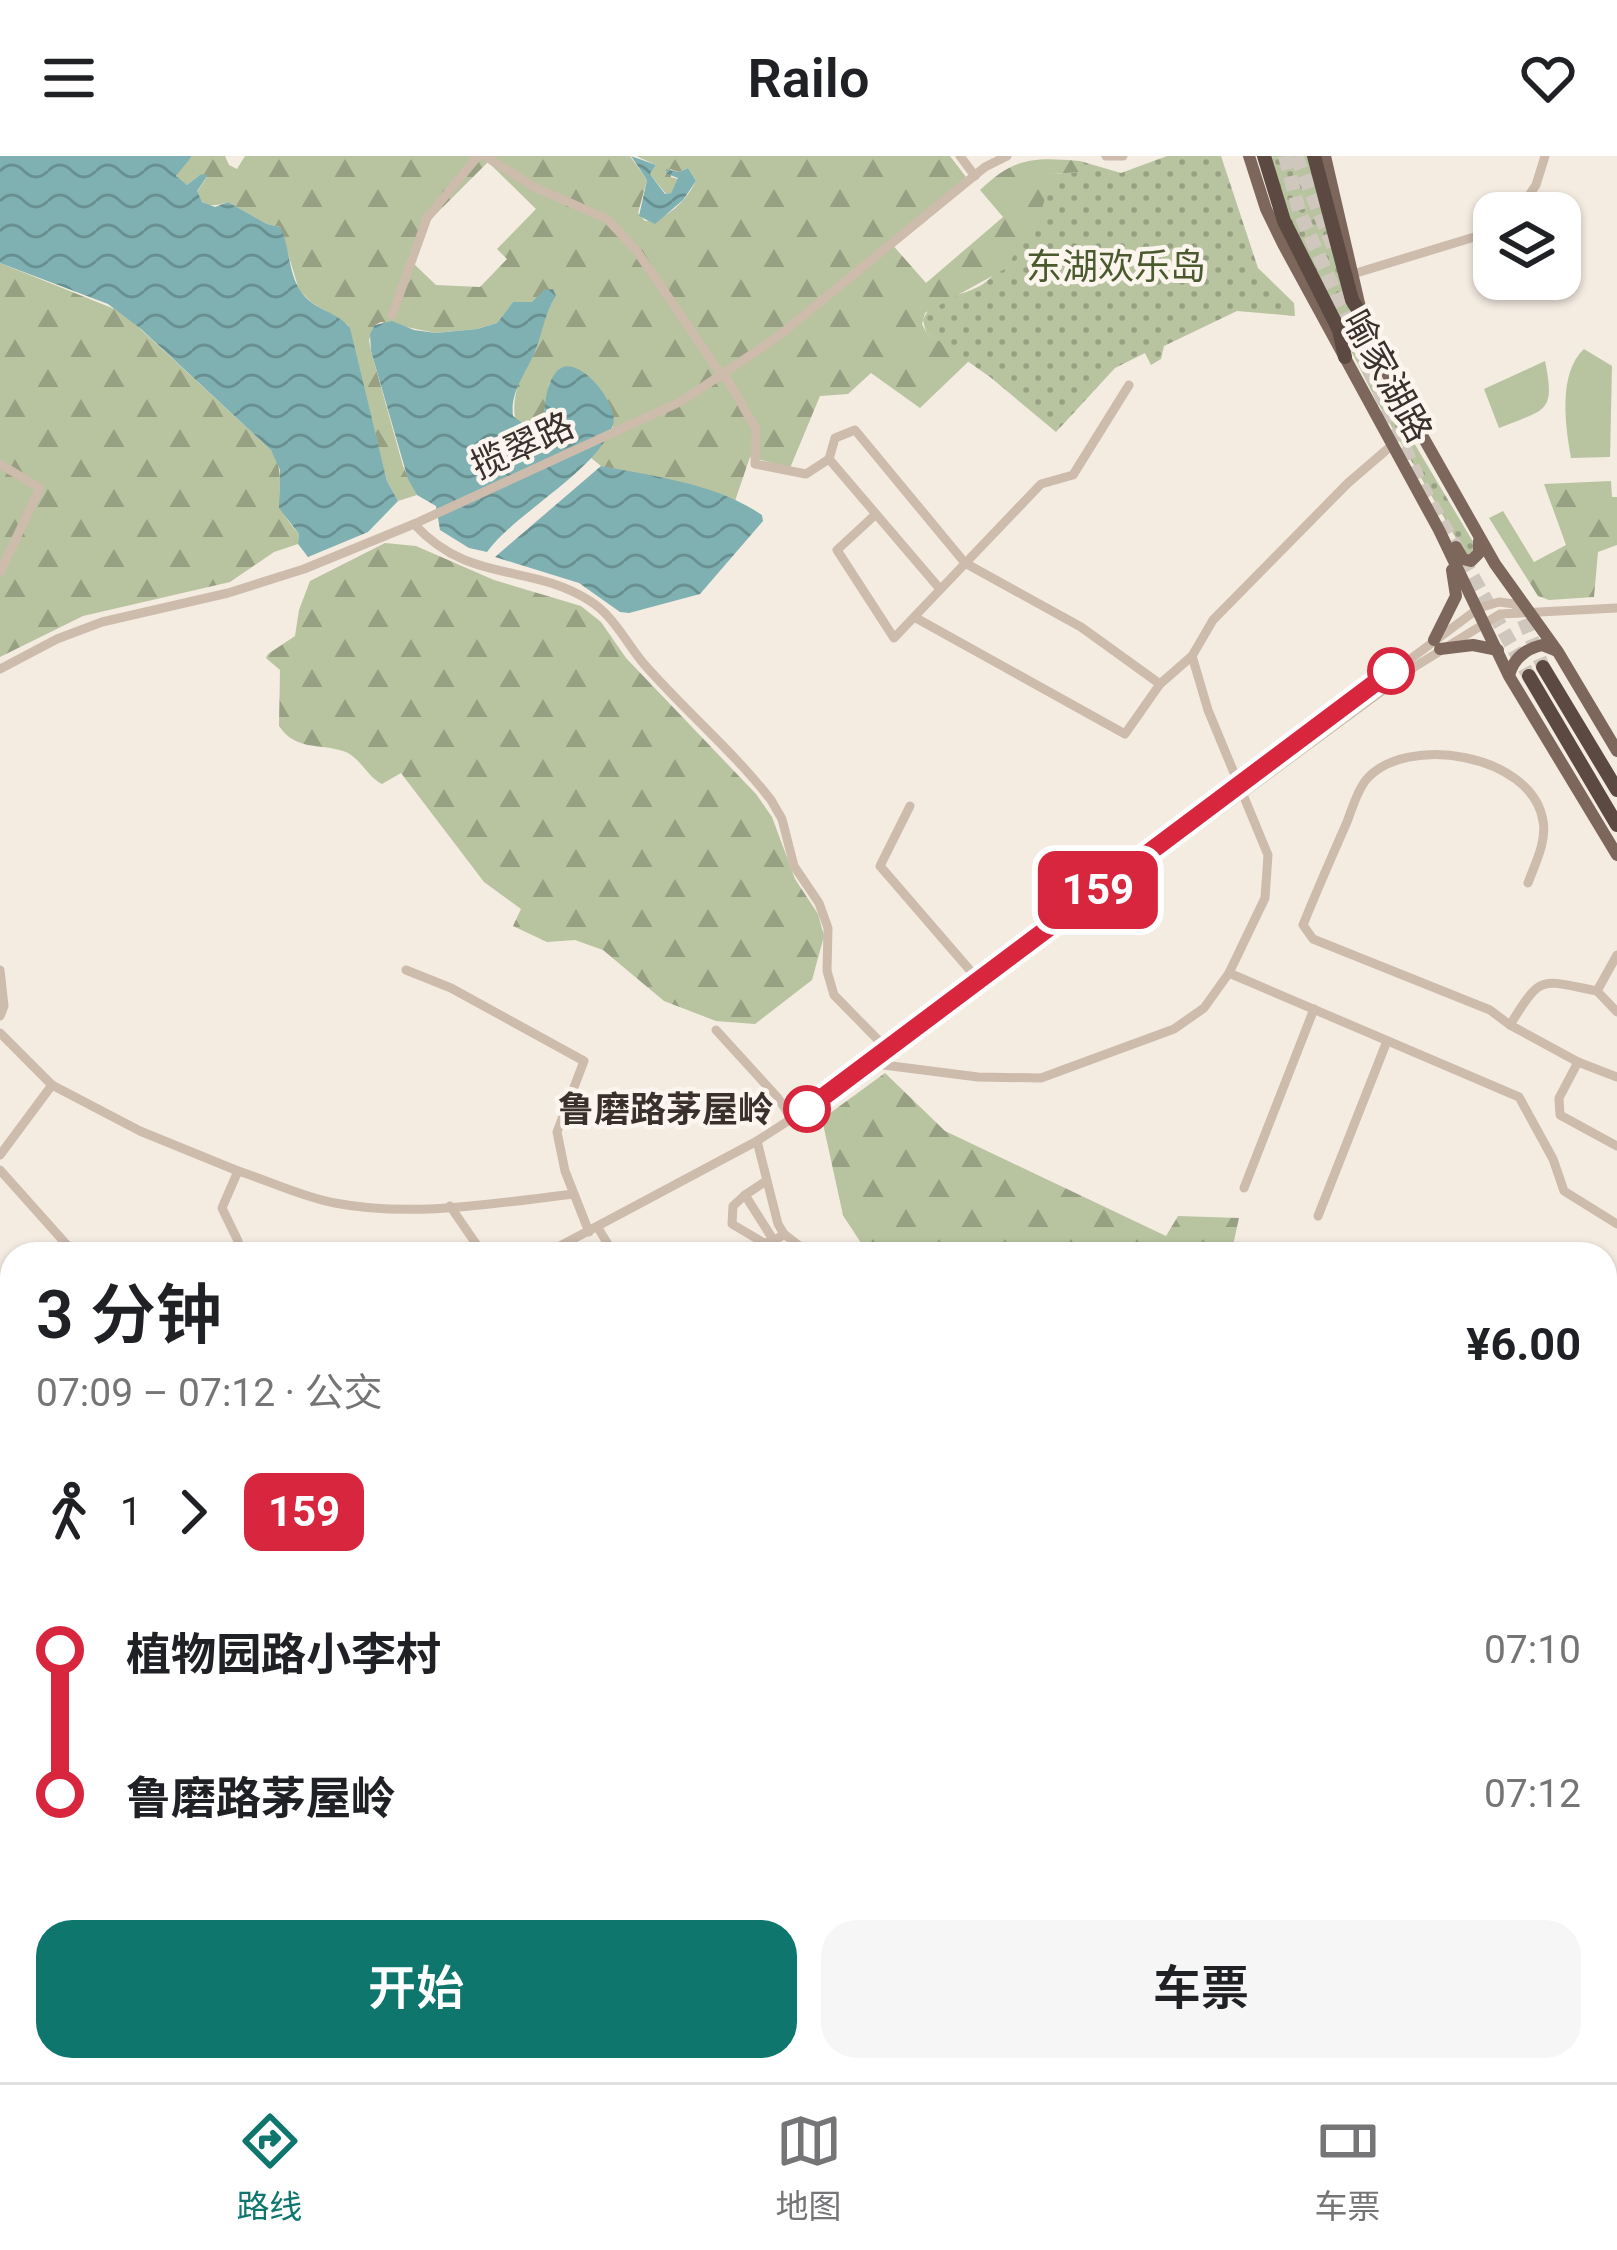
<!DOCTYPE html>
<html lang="zh">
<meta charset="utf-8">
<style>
:root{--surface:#fff;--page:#f6f6f6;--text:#202124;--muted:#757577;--line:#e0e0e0;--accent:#0f766e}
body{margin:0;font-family:Roboto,"Noto Sans SC",sans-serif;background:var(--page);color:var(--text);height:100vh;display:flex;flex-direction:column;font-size:45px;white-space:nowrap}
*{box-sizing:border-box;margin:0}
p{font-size:39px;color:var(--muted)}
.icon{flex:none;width:66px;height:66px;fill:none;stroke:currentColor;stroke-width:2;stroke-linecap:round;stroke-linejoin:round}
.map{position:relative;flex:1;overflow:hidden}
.details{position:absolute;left:0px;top:1086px;width:1617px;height:840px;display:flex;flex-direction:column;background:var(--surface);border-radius:36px 36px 0 0;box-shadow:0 3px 9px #0004}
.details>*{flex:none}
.badge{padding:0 24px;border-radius:18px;font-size:42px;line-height:78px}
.fabs{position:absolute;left:1473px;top:36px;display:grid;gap:24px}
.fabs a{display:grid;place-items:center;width:108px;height:108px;border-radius:24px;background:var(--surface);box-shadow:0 3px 9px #0004;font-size:60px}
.map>.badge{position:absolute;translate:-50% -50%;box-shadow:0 0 0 6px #fff}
.legs{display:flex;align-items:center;gap:18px;height:132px;padding:0 36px;font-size:39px}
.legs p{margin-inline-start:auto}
.head{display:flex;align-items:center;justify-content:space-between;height:204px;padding:0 36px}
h1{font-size:66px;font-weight:600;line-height:90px}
.cta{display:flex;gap:24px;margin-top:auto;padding:24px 36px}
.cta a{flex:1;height:138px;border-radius:36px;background:var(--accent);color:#fff;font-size:48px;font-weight:600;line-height:138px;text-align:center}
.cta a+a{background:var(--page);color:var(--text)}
ul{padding:0 36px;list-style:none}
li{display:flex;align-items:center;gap:42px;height:144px;font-size:45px}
li i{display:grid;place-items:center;width:18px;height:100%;margin:0 15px;background:currentColor}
li i::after{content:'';width:30px;height:30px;margin:-15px;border:9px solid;border-radius:50%;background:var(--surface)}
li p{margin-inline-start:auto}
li:first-child i{background:linear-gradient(#0000 50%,currentColor 0)}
li:last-child i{background:linear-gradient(currentColor 50%,#0000 0)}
header{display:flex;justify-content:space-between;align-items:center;height:156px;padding:0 36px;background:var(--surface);font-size:54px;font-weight:600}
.menu{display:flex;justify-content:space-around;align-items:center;height:168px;border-top:3px solid var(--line);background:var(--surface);font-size:33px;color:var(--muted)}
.menu a{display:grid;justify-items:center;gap:6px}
.menu .current{color:var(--accent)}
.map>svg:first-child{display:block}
</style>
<header><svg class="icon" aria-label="menu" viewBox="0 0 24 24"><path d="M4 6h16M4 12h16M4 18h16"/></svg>Railo<svg class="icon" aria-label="heart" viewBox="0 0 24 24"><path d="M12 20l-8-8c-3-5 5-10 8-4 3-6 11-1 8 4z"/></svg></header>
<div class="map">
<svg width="1617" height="1926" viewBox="0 0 1617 1926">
<defs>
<pattern id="green-dots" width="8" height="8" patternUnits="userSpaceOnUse" patternTransform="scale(3)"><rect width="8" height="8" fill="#b8c4a0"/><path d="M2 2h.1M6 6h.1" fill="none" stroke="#97a083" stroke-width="1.8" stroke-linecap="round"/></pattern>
<pattern id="forest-firs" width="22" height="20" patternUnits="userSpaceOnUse" patternTransform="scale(3)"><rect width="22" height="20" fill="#b8c4a0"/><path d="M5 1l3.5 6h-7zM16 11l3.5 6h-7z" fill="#97a083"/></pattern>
<pattern id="water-waves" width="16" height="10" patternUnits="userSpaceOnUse" patternTransform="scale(3)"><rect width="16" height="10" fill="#7fb0b2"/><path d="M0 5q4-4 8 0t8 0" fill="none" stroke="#699091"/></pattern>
</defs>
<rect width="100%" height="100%" fill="#f4ebe1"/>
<g fill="url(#green-dots)">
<path d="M1167,0H1221L1258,112L1294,147L1295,160L1237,155L1164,190L1161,203L1151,209L1145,197L1115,212L1056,276L990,221L926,176L923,164C934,137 967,142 987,125C1008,108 1041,42 1053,18L1080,16V5L1121,17Z"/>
<polygon points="1268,0 1308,0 1347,142 1371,203 1414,287 1475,389 1471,399 1465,398 1375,242 1299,91"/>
</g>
<g fill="url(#forest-firs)" fill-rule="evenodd">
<path d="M192,0H225L229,9L237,13L245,0H630L647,24L638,57L645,65C667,64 686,45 696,25L688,12L679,16L670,13L671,21L678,23L671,37L666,38L650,18L656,9L636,0H950L966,21L890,86L926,127L1003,61L980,34C1014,1 1034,1 1080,5L1081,16L1053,18L1039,61L1005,113L925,157L922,168L926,176L969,205L920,252L871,217L848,238L820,240L790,312L750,301L735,345L681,327L601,310L590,301L613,271C600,234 600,222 560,212L549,228L542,268L533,271L516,264C506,240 541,163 556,140L528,147L513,146L497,167L477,173L436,177L381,166L375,169L369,184L371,195L403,310L417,339L398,345L387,325L348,169L311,146L299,134L280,71L267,68L228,46C214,51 203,52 196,37L207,21L201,18L187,29L177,24V14ZM488,6L536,53L497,93L507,103L480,131L436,129L414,108L428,66Z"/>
<path d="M0,107L122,156L271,294C293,329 262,338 299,378L298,388L274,396L230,426L83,460L0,501Z"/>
<polygon points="1611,325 1612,341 1617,341 1617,389 1598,396 1594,441 1549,444 1538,440 1489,362 1503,355 1534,406 1566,389 1544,328"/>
<path d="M385,387L416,390L494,424L581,450L601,466L626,502L756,638L772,661L795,723L818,758L824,780L812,824L755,868L716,865L664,845L603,794L575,784L547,786L513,770L521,753L484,726L401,617L382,628C366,620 361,601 343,595C318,587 296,595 279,570L280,514L266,502L268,498L295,480L299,454L310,425Z"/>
<polygon points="885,917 945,975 1166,1080 1178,1060 1239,1062 1231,1098 868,1098 843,1059 822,963"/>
<polygon points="1605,1323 1617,1328 1617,1781 1614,1784 1617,1800 1617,1926 1104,1926 1104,1914 1605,1914"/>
<polygon points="901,1914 1051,1914 1055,1926 886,1926"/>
</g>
<g fill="#b8c4a0">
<path d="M1584,193L1612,210L1610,301L1571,302C1565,269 1558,217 1584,193Z"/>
<path d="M1545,205C1556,258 1545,253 1499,272L1484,233Z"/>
</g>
<g fill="url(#water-waves)">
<path d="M0,0H192L176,20L187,29L201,18L208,19L197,35L202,46L215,51L228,46L267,68L280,71C291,92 287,117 302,137C314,154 338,156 350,172L387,325L398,345L368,376L308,401L298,388L299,378L279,352L280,314L271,294L141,173L108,148L0,107Z"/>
<polygon points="631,0 656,9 650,18 665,38 671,37 678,22 667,18 666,13 679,16 688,12 696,25 683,44 655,68 639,60 647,24"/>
<path d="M553,133L556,140C544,158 543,176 535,195C526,218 510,235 513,260L528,271L542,268C546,251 544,230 557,215C576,194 620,248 613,269C598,314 515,357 487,396L469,392L440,374L436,350L417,339L408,323L371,195L370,178L375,169L392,165L414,174L436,177L477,173L497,167L513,146H532L544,134Z"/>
<path d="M601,310C654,320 717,328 762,359L763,365L700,438L629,457L620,456L579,427L495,401Z"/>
<polygon points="0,1694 12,1698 12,1837 0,1811"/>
</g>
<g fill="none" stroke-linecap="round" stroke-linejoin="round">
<g stroke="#cfc6bd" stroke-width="14" stroke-dasharray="14 7" stroke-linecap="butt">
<polyline points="1285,0 1299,55 1422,331 1529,520"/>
<polyline points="1296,0 1335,95"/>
<polyline points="1516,444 1543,511"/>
</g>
<g stroke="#cdbbac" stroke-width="9">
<polyline points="485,0 532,30 607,63 636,94 723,221"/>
<polyline points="960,0 975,20"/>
<polyline points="1106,0 1123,0"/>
<polyline points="1517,57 1536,29 1545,0"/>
<polyline points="1353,118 1494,75"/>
<polyline points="392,159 427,62 478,0"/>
<polyline points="725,219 756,273 755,308 806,318 829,303 940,433"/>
<polyline points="829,303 835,282 855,274 965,407 1081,471 1160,528"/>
<polyline points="0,308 40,332 0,416"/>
<polyline points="876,358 837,394 894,482 1041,328 1073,319 1129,229"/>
<path d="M414,368C470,429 529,406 590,445C613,459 627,488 644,508C685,555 733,595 771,644L782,663L794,710L819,747L828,772L827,815L834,839L887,893"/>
<polyline points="916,462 1125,578 1160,528 1192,500"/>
<polyline points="0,513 57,483 102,466 228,437 304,413 414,368 682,245 776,182 985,11 1007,0"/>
<polyline points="910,650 880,710 981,827"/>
<polyline points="1617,799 1597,835 1617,856"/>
<polyline points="0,814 4,850 0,860"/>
<polyline points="406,814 451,832 584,905 557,976 565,1015 589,1076"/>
<polyline points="1229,817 1519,941 1553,1003 1564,1035 1617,1068"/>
<path d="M1510,869L1490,854L1313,783L1303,769C1317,734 1332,700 1347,666C1352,653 1357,635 1366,624C1405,577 1533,598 1543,665C1547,685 1535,708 1528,727"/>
<polyline points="716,874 778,942 792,963"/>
<polyline points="0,877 52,929 0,999"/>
<polyline points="874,902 1479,452 1499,446 1523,449"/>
<path d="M1578,906L1510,869C1542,817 1540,824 1597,835"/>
<polyline points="876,908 978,921 1041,922 1174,873 1204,852 1229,817 1265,742 1268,699 1208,554 1192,500 1213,464 1348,327 1391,290"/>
<polyline points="1617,921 1578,906 1559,942 1560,959 1617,990"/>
<polyline points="52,929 140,975 238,1015 222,1052 238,1085 239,1098"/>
<polyline points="757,985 778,1068 784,1078 810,1098"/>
<polyline points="0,1014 75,1098"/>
<path d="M238,1015C270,1025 302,1041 335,1047C412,1062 496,1047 574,1038"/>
<polyline points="766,1025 745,1039 774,1085 784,1078"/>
<polyline points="1244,1032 1314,853"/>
<polyline points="745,1039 733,1050 732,1068 764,1087 774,1085"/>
<polyline points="450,1050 483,1098"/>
<polyline points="1318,1060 1387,885"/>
<polyline points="598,1072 614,1098"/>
<polyline points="545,1098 757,985 876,908 1416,510 1500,458 1617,452"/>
<polyline points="0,1352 12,1346"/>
<polyline points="0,1399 12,1415"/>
<polyline points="750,1926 760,1914"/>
</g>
<g stroke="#7d675c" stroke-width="12">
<polyline points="1249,0 1266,53 1283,88 1439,374 1509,520 1617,699"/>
<polyline points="1325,0 1362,160 1376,198 1495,408 1558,496 1617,595"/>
<polyline points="1456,391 1463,403 1471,405 1479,397 1479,385"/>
<polyline points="1434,484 1456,440 1452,414"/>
<polyline points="1440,493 1473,489 1498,494"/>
<path d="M1509,519C1514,502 1525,493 1542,489L1557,495"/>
<polyline points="0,1869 12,1887"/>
<polyline points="0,1884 12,1902"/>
<polyline points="32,1914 45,1926"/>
</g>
<g stroke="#5c4a42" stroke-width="14">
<polyline points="1264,0 1284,65 1339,174 1345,201"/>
<polyline points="1314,0 1352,144 1362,160"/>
<polyline points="1543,511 1617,634"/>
<polyline points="1529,520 1617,669"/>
</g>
</g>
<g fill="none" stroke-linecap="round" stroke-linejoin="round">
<g stroke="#fff" stroke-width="27">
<polyline id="line-1" points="807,953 1391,515"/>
</g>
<use href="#line-1" stroke="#d7263d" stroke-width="18"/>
</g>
<g fill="#fff" stroke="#d7263d" stroke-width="6">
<circle cx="1391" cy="515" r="21"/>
<circle cx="807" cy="953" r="21"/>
</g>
<g text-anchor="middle" stroke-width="9" stroke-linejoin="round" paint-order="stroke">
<g font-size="36" fill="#4a5a2e" stroke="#fbf5ee">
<text x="1116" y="123">东湖欢乐岛</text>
</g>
<g font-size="36" fill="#3b302b" stroke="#fbf5ee">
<text transform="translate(1388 220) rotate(61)" y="13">喻家湖路</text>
<text transform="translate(522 289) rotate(-25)" y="13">揽翠路</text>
</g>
<g font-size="36" font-weight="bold" fill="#3b302b" stroke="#fbf5ee" text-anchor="end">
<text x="774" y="966">鲁磨路茅屋岭</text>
</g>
</g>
</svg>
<div class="fabs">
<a><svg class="icon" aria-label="layers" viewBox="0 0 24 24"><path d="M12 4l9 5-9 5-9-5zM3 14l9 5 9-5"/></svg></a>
</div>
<b class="badge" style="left:1098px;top:734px;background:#d7263d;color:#fff">159</b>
<section class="details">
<div class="head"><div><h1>3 分钟</h1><p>07:09 – 07:12 · 公交</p></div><b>¥6.00</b></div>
<div class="legs"><svg class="icon" aria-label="walk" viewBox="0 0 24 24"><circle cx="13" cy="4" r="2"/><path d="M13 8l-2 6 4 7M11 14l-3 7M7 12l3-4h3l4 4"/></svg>1<svg class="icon" aria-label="forward" viewBox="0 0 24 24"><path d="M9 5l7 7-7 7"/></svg><b class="badge" style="background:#d7263d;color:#fff">159</b></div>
<ul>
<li><i style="color:#d7263d"></i><b>植物园路小李村</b><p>07:10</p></li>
<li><i style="color:#d7263d"></i><b>鲁磨路茅屋岭</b><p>07:12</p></li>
</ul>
<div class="cta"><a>开始</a><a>车票</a></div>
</section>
</div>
<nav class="menu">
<a class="current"><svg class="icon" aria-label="directions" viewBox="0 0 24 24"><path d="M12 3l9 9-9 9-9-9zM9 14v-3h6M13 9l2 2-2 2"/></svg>路线</a>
<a><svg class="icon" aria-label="map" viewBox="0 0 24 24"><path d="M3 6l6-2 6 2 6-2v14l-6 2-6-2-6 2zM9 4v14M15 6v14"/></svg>地图</a>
<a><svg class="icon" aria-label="tickets" viewBox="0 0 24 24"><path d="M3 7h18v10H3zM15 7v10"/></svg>车票</a>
</nav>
